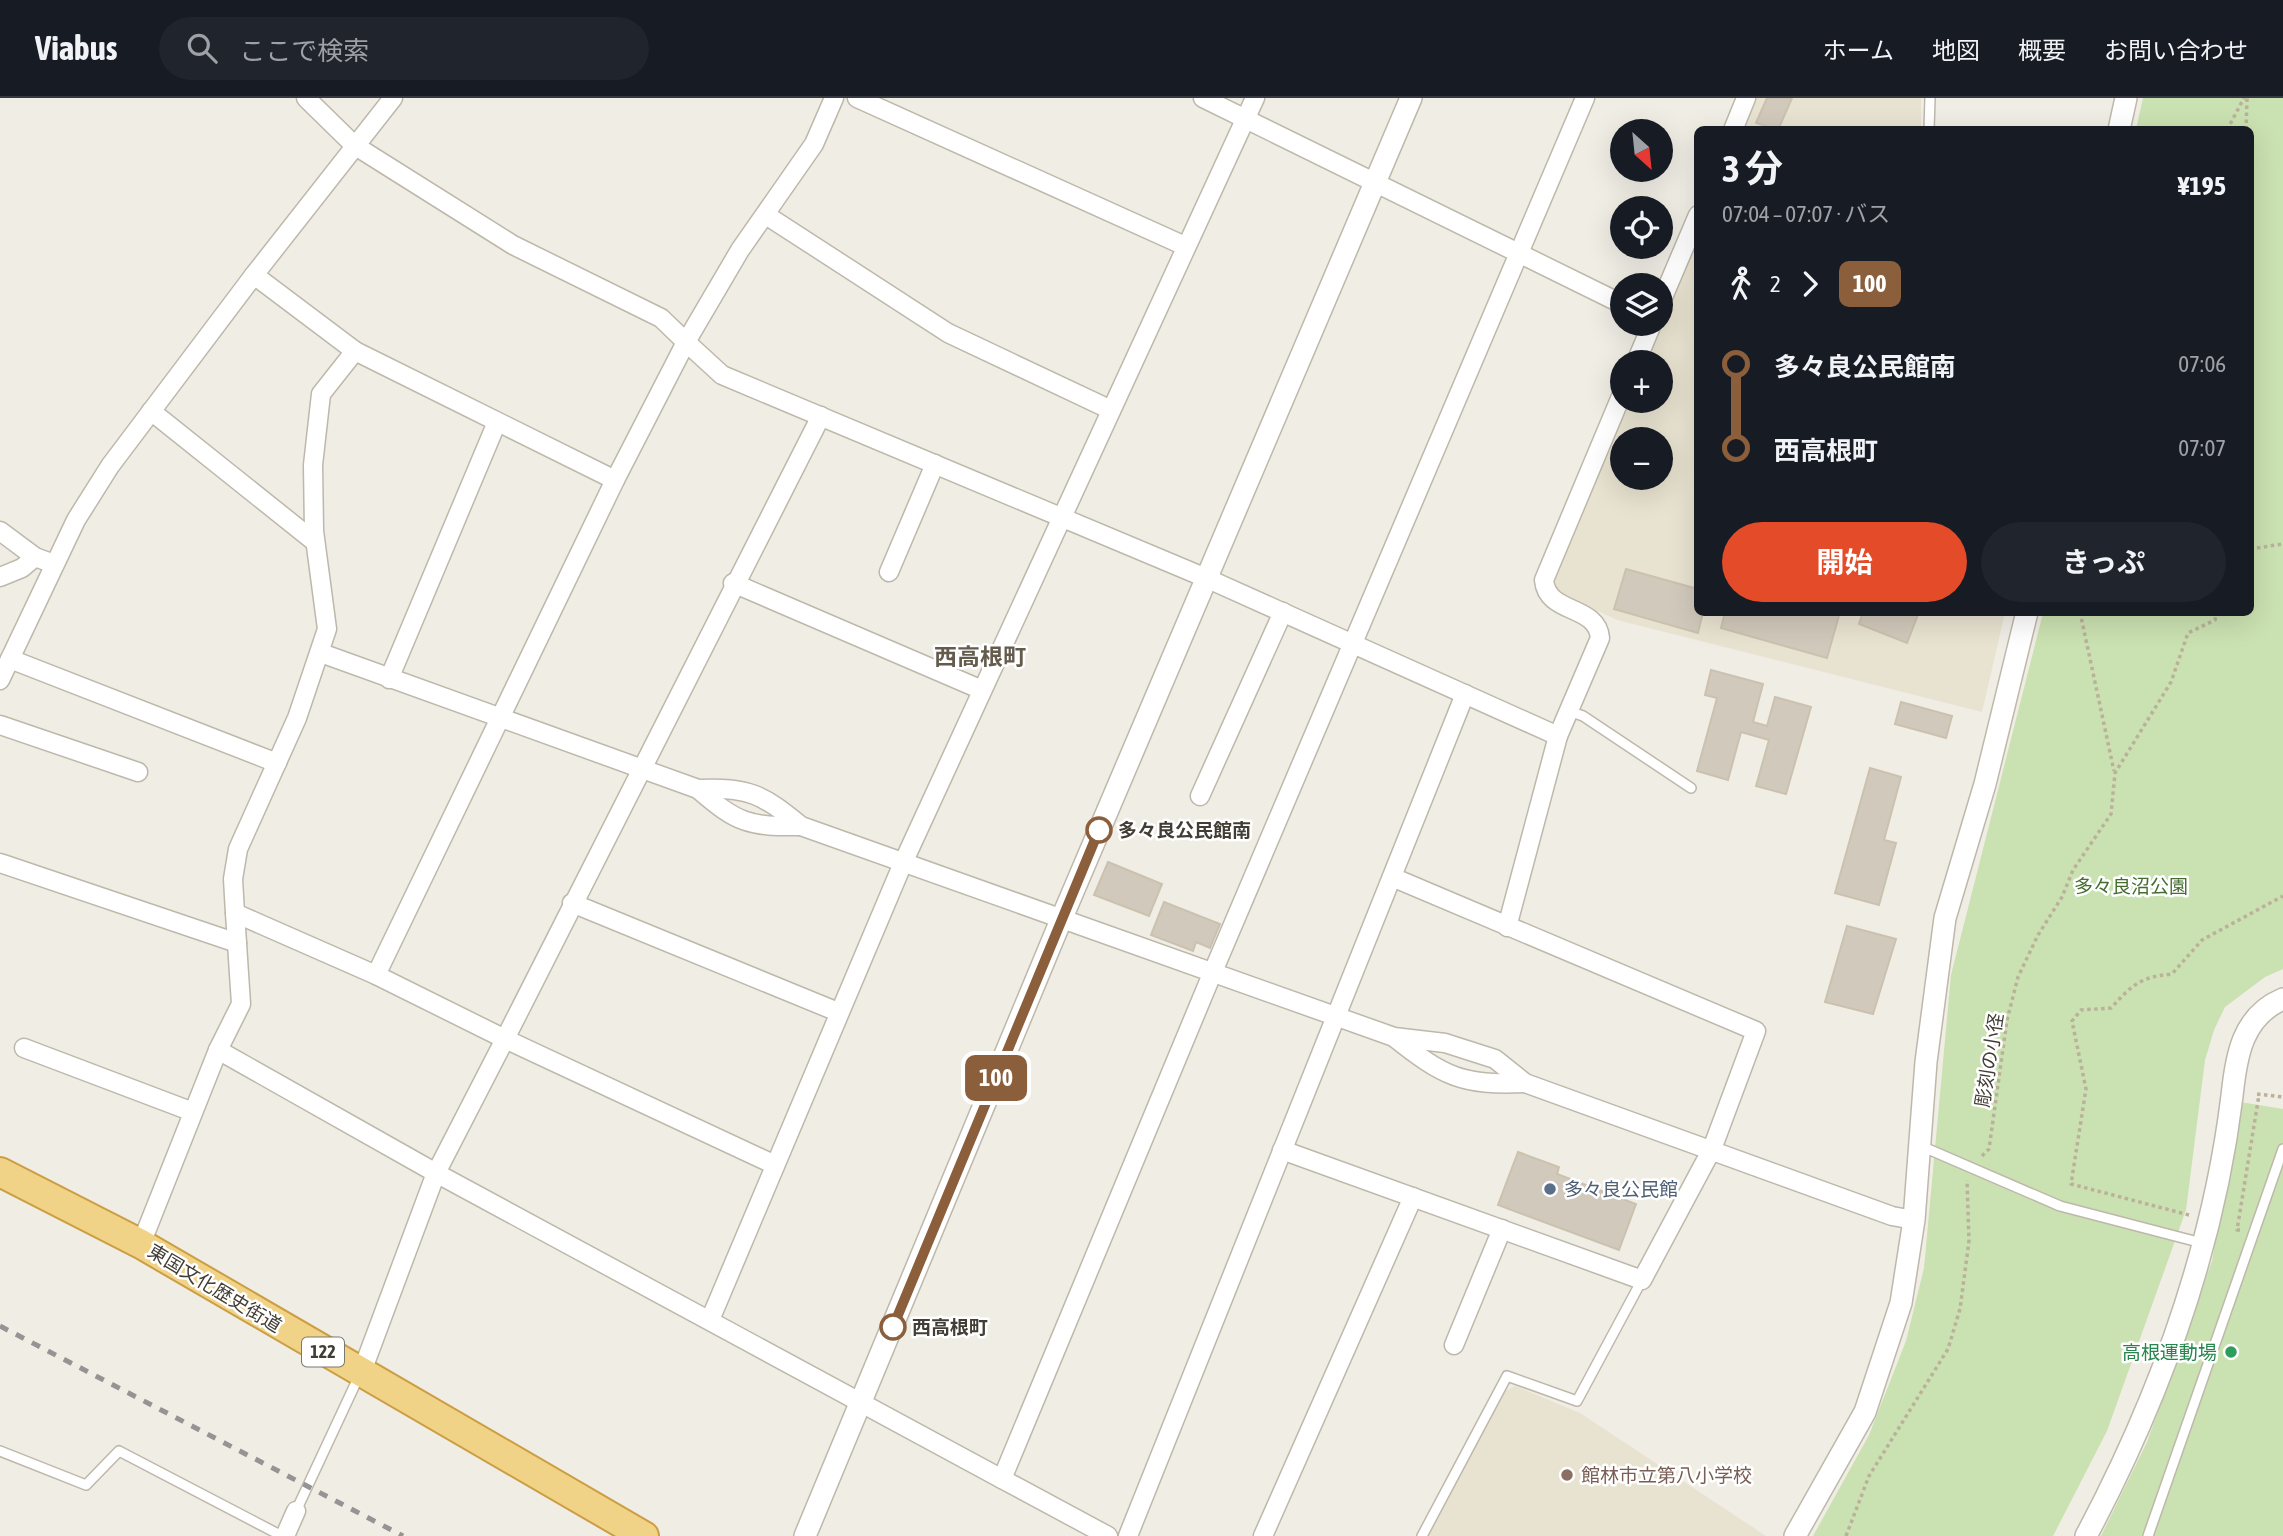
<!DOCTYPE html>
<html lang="ja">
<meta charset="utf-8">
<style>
:root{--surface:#171b24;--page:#20242c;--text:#f1f3f6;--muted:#9ea1a6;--line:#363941;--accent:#e34b29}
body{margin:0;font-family:"Asap Condensed","Noto Sans JP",sans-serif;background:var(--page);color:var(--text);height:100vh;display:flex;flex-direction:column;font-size:26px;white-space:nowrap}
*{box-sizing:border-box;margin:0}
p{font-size:23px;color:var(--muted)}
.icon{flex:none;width:38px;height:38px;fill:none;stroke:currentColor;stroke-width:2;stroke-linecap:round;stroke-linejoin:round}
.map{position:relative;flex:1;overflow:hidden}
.drawer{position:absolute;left:1694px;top:28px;width:560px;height:490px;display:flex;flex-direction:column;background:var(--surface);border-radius:10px;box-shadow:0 7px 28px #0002}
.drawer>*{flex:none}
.badge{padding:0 14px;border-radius:10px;font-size:24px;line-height:46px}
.needle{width:46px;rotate:153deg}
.buttons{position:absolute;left:1610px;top:21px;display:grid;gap:14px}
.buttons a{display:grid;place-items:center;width:63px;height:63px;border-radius:50%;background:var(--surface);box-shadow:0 7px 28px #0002;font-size:35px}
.map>.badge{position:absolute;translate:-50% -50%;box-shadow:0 0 0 4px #fff}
.legs{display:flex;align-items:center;gap:10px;height:77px;padding:0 28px;font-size:23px}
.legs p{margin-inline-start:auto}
.head{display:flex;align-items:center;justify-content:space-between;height:119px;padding:0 28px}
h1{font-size:38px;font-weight:700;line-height:52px}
.button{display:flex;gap:14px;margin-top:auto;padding:14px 28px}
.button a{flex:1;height:80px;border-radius:42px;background:var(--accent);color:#fff;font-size:28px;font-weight:700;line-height:80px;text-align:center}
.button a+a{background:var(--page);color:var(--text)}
ul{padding:0 28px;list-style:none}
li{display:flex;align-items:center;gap:24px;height:84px;font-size:26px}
li i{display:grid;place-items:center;width:10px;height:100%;margin:0 9px;background:currentColor}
li i::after{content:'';width:18px;height:18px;margin:-9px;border:5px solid;border-radius:50%;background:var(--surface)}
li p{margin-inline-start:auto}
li:first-child i{background:linear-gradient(#0000 50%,currentColor 0)}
li:last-child i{background:linear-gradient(currentColor 50%,#0000 0)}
header{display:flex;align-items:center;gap:42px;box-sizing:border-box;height:98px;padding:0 35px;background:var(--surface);border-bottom:2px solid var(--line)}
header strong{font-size:33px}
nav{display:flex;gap:38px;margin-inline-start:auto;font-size:24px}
.search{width:490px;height:63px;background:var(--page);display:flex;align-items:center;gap:18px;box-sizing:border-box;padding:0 24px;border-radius:38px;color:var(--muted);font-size:26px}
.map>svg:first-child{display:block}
</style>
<header>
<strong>Viabus</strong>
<div class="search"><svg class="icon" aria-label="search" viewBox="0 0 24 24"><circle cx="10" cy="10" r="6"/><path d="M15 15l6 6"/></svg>ここで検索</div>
<nav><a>ホーム</a><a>地図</a><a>概要</a><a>お問い合わせ</a></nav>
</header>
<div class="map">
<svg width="2283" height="1438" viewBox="0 0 2283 1438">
<rect width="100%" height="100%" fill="#f0ede5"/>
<g fill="#e8e2d0" fill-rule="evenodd">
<polygon points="1754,0 1921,0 1921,31 1741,32"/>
<path d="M1697,136L1698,514L2005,515L1982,614L1617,522L1560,495L1553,482L1628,303H1661V264H1644ZM1622,341H1661V380H1622Z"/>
<polygon points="1515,1288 1580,1315 1766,1438 1427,1438 1505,1293"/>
</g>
<g fill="#cae1b1">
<polygon points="2143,0 2283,0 2283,871 2265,879 2225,909 2214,932 2205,962 2186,1112 2107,1333 2053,1438 1813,1438 1869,1337 1906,1243 1924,1170 1951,877 2043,515 2250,514 2250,32 2136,31"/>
<polygon points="2240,1004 2283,1011 2283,1438 2101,1438 2147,1344 2212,1163"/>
</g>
<g fill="#d1c9bb" stroke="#cbc1af" stroke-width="2">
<polygon points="1767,0 1792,0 1778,32 1756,25"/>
<polygon points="1626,471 1698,491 1698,514 1703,514 1698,535 1614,511"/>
<polygon points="1725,514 1840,514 1827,560 1721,530"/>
<polygon points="1863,514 1919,514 1907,545 1859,526"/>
<polygon points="1711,572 1763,586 1753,624 1767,628 1775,599 1811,609 1786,696 1756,688 1769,642 1741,634 1728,682 1697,673 1717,600 1705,597"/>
<polygon points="1901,604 1952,618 1946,640 1895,626"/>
<polygon points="1870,670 1901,679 1884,742 1896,745 1879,807 1835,795"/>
<polygon points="1108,764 1162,786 1149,818 1094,797"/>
<polygon points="1164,804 1220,826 1210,850 1196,844 1193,853 1151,837"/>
<polygon points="1847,828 1896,841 1873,916 1825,904"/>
<polygon points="1518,1054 1559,1069 1557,1076 1636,1106 1619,1152 1498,1107"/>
</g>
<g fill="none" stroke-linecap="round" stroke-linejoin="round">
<g stroke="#beb8ab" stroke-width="12">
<g id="service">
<polyline points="1929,32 1930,0"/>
<polyline points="1569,613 1583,618 1691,690"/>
<polyline points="1921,1048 2060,1108 2202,1145"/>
<polyline points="0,1353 86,1387 119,1353 282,1438"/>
<polyline points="296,1413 359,1278"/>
<polyline points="1422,1438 1507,1278 1577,1303 1642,1182"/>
<polyline points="2148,1438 2283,1051"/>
</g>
</g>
<g stroke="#beb8ab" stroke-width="21">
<g id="minor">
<polyline points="306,0 354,47 513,147 661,220 686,244 740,152 814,46 834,0"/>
<polyline points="857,0 1185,148"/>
<polyline points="1203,0 1622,206"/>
<polyline points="1733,32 1746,0"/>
<polyline points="766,117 948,235 1111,312"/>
<polyline points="254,177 355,253 321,296 313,367 314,433 327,531 297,620 238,751 233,781 235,815 376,877 505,941 436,1075 361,1276"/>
<polyline points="1661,204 1698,117"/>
<polyline points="355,253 615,382"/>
<polyline points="1636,264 1652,226"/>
<polyline points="151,313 315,444"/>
<polyline points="0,433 35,459 54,466"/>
<polyline points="889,474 935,366"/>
<polyline points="0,479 22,470 35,459"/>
<polyline points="733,485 982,592"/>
<path d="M321,555L698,691C749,689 762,696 801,728L1394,939L1445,945L1495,961L1525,985L1892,1118L1914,1122"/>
<polyline points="10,561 277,665"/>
<polyline points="389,581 497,324"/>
<polyline points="0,582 76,422 110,368 254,177 393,0"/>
<polyline points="0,627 138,674"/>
<path d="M698,691C737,725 749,729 801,728"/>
<polyline points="1200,698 1283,514"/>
<polyline points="0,765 237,845"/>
<polyline points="572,805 838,914"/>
<path d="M1507,829L1558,638L1600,540C1597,506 1547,517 1544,482L1622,296"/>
<polyline points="376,877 615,382 686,244 722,277 1206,480 1558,638"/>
<path d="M1395,940C1443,978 1462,988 1525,985"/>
<polyline points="24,950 193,1014"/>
<polyline points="218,952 436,1075 1002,1381 1212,876 1585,0"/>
<polyline points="1282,1052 1642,1182 1712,1051 1756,933 1392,779"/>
<polyline points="775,1067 505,941 821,318"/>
<polyline points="141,1146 218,952 241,906 235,815"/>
<polyline points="710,1222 903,765 1255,0"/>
<polyline points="1454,1247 1502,1131"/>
<polyline points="1002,1381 1108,1438"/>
<polyline points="285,1438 296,1413"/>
<polyline points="1128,1438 1465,596"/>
<polyline points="1263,1438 1413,1099"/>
</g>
</g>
<g stroke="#beb8ab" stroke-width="24">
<g id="tertiary">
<polyline points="2119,32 2126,0"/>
<polyline points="805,1438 1061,822 1411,0"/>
<polyline points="1795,1438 1865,1314 1901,1205 1914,1122 1926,964 1945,820 1985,686 2027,514"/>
<path d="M2086,1438C2159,1301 2213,1153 2232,998C2236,959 2242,918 2283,901"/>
</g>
</g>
<g stroke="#cc9e43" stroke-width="32">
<polyline id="trunk" points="0,1074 141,1146 644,1438"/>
</g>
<g stroke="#bbb19b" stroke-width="3.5" stroke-dasharray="3.5 3.5" stroke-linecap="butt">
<polyline points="2227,32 2244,0"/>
<polyline points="2246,32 2247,0"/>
<polyline points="2250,451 2283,446"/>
<polyline points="2080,514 2114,673"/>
<polyline points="2257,996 2283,999"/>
<polyline points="1982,1058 1989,1051 2007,922 2018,879 2038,837 2062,799 2073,772 2111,716 2115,675 2171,584 2188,535 2215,522 2217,514"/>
<path d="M2189,1117L2071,1086L2086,991L2072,923L2081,912L2111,910C2132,887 2140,879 2172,876L2202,842L2283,798"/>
<polyline points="2240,1132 2237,1132 2259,997"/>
<polyline points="1846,1438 1869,1378 1948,1251 1960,1211 1969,1143 1967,1082"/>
</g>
<use href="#service" stroke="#fff" stroke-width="9"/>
<use href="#minor" stroke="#fff" stroke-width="18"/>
<use href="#tertiary" stroke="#fff" stroke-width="21"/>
<use href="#trunk" stroke="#f0d386" stroke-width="28"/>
<polyline stroke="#949494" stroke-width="5" stroke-dasharray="9 9" stroke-linecap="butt" points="0,1228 403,1438"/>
</g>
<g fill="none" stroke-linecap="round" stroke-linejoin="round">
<g stroke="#fff" stroke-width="16">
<polyline id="line-1" points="893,1229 1099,732"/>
</g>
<use href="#line-1" stroke="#8b5e3c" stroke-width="10"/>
</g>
<g fill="#fff" stroke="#8b5e3c" stroke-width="3.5">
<circle cx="1099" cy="732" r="12"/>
<circle cx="893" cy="1229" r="12"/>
</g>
<circle fill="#5c6f8a" stroke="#fff" stroke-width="2.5" cx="1550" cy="1091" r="7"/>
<circle fill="#2e9e5b" stroke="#fff" stroke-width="2.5" cx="2231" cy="1254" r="7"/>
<circle fill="#8d6e63" stroke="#fff" stroke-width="2.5" cx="1567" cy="1377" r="7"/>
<g text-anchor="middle" stroke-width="5" stroke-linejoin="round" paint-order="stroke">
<rect fill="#fff" stroke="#7b7772" stroke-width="2" x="302" y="1239.5" width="42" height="29" rx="5"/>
<g font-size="18" font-weight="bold" fill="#423d35">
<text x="323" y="1260">122</text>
</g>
<g font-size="19" font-weight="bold" fill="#423d35" stroke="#fff" text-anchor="start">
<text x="1118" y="739">多々良公民館南</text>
<text x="912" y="1236">西高根町</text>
</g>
<g font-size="19" fill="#446d2f" stroke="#fff">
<text x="2131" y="795">多々良沼公園</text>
</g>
<g font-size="19" fill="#423d35" stroke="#fff">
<text transform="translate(1989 962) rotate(-81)" y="7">彫刻の小径</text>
<text transform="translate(215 1190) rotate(31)" y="7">東国文化歴史街道</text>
</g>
<g font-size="19" fill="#4e5e75" stroke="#fff" text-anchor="start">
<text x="1564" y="1098">多々良公民館</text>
</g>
<g font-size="19" fill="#27864d" stroke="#fff" text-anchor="end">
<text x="2217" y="1261">高根運動場</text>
</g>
<g font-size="19" fill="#785e54" stroke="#fff" text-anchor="start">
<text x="1581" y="1384">館林市立第八小学校</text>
</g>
<g font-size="23" font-weight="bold" fill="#645b4d" stroke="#fff">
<text x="980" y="567">西高根町</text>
</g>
</g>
</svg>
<div class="buttons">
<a><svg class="needle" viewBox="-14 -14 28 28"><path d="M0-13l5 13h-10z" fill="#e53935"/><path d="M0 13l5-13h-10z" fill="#9ea1a6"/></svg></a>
<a><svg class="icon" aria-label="locate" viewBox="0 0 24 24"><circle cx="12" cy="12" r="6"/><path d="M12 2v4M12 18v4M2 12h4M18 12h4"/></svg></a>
<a><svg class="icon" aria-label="layers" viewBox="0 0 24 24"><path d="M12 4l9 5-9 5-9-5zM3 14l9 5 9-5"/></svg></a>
<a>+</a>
<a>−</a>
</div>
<b class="badge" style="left:996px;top:980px;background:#8b5e3c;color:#fff">100</b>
<section class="drawer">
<div class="head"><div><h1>3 分</h1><p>07:04 – 07:07 · バス</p></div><b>¥195</b></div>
<div class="legs"><svg class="icon" aria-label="walk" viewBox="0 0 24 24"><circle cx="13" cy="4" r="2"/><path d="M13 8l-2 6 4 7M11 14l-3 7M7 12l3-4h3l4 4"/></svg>2<svg class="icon" aria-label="forward" viewBox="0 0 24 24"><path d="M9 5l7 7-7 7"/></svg><b class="badge" style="background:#8b5e3c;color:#fff">100</b></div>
<ul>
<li><i style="color:#8b5e3c"></i><b>多々良公民館南</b><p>07:06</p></li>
<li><i style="color:#8b5e3c"></i><b>西高根町</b><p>07:07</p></li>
</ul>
<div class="button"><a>開始</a><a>きっぷ</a></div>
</section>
</div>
